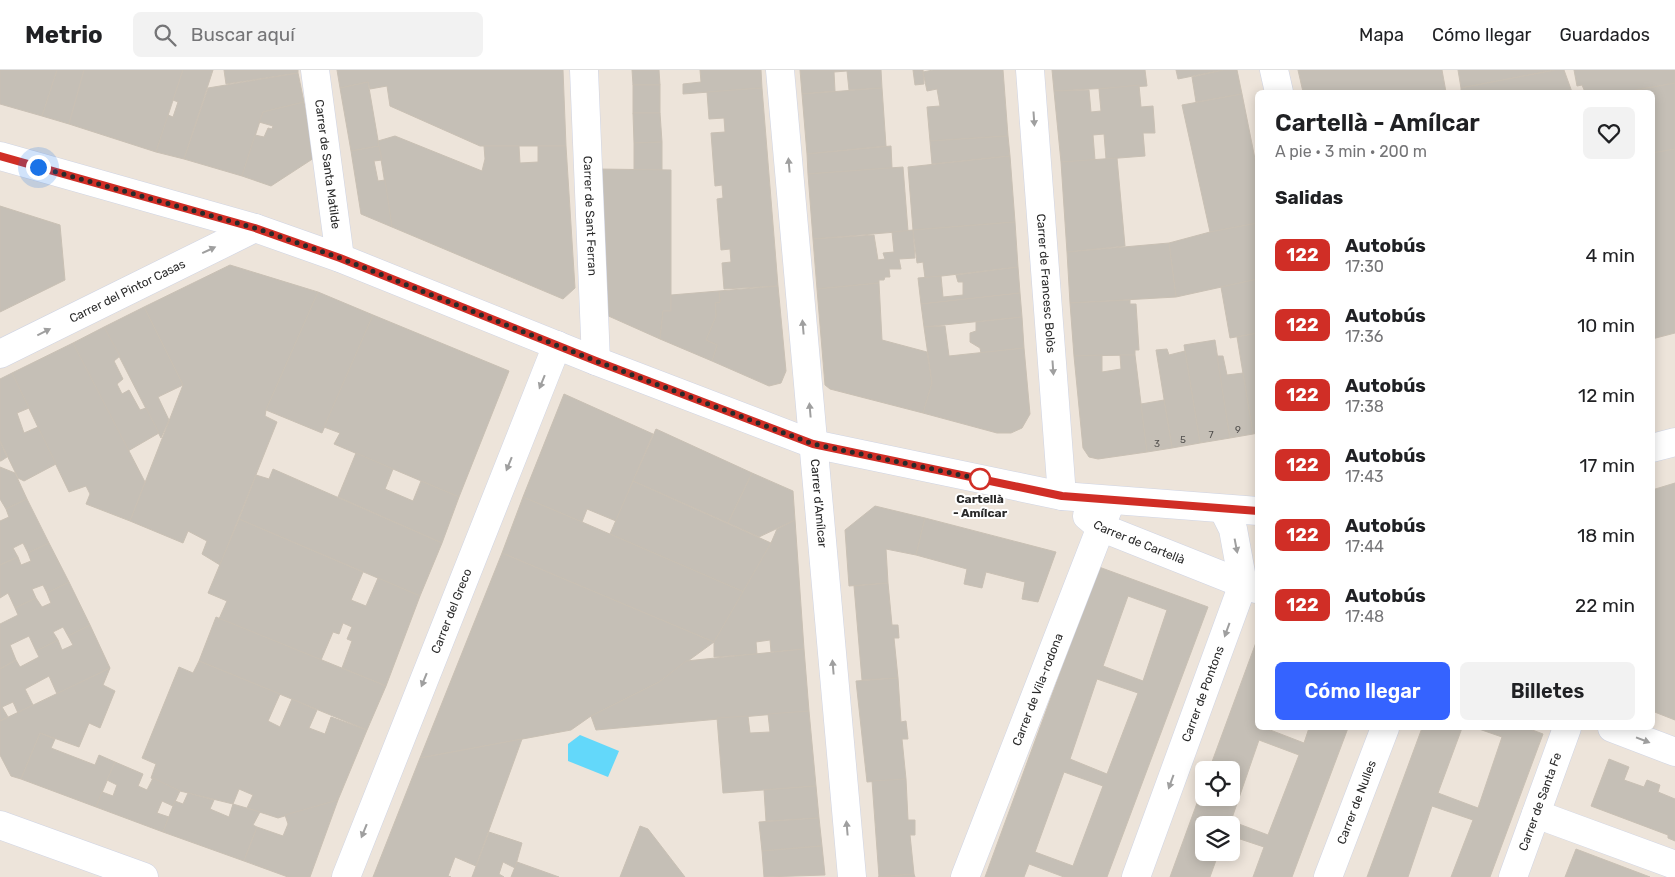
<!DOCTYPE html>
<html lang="es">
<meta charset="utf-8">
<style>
:root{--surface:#fff;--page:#f2f2f2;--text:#202124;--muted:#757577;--line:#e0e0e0;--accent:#3563ff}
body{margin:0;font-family:Rubik,sans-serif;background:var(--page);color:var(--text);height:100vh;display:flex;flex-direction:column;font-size:19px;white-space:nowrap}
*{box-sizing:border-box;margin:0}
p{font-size:16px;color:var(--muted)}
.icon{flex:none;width:28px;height:28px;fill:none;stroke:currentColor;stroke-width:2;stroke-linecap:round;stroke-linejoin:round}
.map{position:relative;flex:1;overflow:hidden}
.panel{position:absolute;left:1255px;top:20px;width:400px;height:640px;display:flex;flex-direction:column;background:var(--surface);border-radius:8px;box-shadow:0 2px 12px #0003}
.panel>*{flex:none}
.badge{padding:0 10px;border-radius:8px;font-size:18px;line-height:32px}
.controls{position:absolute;left:1195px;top:691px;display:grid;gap:10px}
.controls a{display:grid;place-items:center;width:45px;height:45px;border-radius:8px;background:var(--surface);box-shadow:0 2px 12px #0003;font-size:25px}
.you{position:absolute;width:25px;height:25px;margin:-12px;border:4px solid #fff;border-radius:50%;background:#1a73e8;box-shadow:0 0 0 8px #1a73e833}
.map>.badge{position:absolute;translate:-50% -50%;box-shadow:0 0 0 2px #fff}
h2{padding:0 20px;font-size:19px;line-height:45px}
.round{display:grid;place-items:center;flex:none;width:52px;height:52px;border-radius:8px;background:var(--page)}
.summary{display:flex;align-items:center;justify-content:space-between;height:85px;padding:0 20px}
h1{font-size:24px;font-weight:600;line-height:38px}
.cta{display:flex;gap:10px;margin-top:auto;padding:10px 20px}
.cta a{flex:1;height:58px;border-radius:8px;background:var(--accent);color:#fff;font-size:20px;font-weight:600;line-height:58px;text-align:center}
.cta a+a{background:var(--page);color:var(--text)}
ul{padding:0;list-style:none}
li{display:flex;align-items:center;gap:15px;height:70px;padding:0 20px}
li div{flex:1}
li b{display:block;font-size:19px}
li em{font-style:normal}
li .badge{min-width:55px;font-weight:700;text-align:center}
header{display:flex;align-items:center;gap:30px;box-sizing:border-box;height:70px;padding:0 25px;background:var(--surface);border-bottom:1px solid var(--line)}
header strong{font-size:24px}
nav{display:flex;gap:28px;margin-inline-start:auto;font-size:18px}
.search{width:350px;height:45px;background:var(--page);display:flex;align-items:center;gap:12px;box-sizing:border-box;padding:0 18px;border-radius:8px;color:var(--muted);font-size:19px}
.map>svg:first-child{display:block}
</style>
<header>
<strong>Metrio</strong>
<div class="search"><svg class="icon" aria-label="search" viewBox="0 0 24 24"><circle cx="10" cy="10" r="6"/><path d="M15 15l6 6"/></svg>Buscar aquí</div>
<nav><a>Mapa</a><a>Cómo llegar</a><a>Guardados</a></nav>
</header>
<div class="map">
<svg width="1675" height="807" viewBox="0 0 1675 807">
<rect width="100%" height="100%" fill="#ede4da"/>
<polygon fill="#63d8fa" points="580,665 619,681 608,707 568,691 568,674"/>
<g fill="#c5bfb6" stroke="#c9c0b4" fill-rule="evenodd">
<polygon points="0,0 57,0 42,46 0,34"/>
<polygon points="57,0 84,0 69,54 42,46"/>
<polygon points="84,0 183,0 156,82 69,54"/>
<polygon points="183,0 213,0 184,89 156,82 168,45 173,47 178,32 173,30"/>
<polygon points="224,0 298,0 298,3 226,14"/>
<polygon points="337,0 563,0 566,76 480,76 390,36 387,16 370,19 368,12 340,18"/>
<polygon points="632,0 659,0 660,15 633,15"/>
<polygon points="700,0 761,0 762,18 683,24 683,14 701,12"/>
<polygon points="800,0 881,0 882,18 849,20 847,1 834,2 835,21 802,24"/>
<polygon points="913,0 923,0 924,14 915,15"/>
<polygon points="933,0 1003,0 1008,66 930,71 927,37 940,36 937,19 927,21 923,2"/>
<polygon points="1052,0 1145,0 1147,16 1054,21"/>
<polygon points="1176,0 1223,0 1178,9"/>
<polygon points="1223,0 1237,0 1242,24 1196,32 1192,7"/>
<polygon points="1298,0 1442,0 1446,22 1303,22"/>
<polygon points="1458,0 1555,0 1461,18"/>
<polygon points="1555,0 1564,0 1572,22 1461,22 1461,18"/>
<polygon points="1574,0 1675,0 1675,13 1626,22 1585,22 1582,15 1577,16"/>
<polygon points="298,3 304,32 263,42 242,106 184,89 208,18"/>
<polygon points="368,12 379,76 351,81 340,18"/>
<polygon points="1675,13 1675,79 1652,83 1652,22 1626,22"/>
<rect x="633" y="15" width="27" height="28"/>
<polygon points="1139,15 1141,37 1153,36 1155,63 1143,63 1145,86 1106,89 1104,64 1093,65 1095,90 1061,92 1054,21 1089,20 1091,42 1101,41 1099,19"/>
<polygon points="762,18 778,216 724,219 722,193 731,192 730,179 721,180 717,129 723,128 722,115 715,116 711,63 725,62 724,48 709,49 707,22"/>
<polygon points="882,18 886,76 807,84 802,24"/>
<polygon points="1242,24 1258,104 1258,153 1210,162 1182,35"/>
<polygon points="304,32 314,88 271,116 242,106 255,65 264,67 268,58 272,59 273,56 259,52 263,42"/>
<polygon points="633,43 660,43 662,72 634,73"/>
<polygon points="395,66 482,101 485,89 484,76 519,76 520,93 538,92 538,76 566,76 575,218 563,229 392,157 378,71"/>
<polygon points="1008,66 1010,86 932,94 930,71"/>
<polygon points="662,72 662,100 634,100 634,73"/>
<polygon points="379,76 382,90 374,91 378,111 385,110 392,157 361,144 351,81"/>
<polygon points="891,76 892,98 808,104 807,84"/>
<polygon points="1675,79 1675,263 1652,269 1652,83"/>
<polygon points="1010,86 1015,152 913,160 908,97"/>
<polygon points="1117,88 1125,176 1067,182 1061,92"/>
<polygon points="903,97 908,161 813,169 808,104"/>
<polygon points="598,99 671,100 671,241 663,241 660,269 604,244"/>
<polygon points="0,136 60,155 65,210 0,242"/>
<polygon points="1015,152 1018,197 925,208 923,192 917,193 913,160"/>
<polygon points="1258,153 1258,209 1176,227 1169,173 1210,162"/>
<polygon points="913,160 915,188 899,189 901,199 889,199 890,207 885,207 884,210 879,210 879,213 817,219 813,169 874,165 878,190 885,189 883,183 894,182 892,162"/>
<polygon points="1169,173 1176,227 1070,233 1067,182"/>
<polygon points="230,195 318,222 266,340 265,346 277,352 220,495 202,484 207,471 188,461 183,473 130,451 183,315 144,237"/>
<polygon points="1018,197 1020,223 921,234 918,208 941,206 943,227 963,225 963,212 958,212 956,205"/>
<polygon points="1258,209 1258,263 1230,268 1221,217"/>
<polygon points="879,213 882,270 927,282 932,313 923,343 830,319 825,315 817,219"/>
<polygon points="778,216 786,301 781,313 769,316 712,291 717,275 706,270 716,246 715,233 720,232 719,221"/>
<polygon points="719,221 720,232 715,233 716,246 706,270 717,275 712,291 660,269 663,241 671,241 671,225"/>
<polygon points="318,222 373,245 322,363 266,340"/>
<polygon points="1020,223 1022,247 924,257 921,234"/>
<polygon points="1130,230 1130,234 1136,234 1139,280 1135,280 1135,285 1074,286 1070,233"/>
<polygon points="144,237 183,315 158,327 169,350 161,368 104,257"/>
<polygon points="373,245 509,301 459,427 334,374 340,363 324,357"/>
<polygon points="1022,247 1024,278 981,283 980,278 970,272 970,263 976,261 976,252"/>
<polygon points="945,256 949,286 1024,278 1030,344 1022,358 1011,363 997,363 923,343 932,313 924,257"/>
<polygon points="104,257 120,286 114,291 123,309 117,314 122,324 129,320 140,340 146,338 159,363 128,381 73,273"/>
<polygon points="1258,263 1258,363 1253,364 1237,267"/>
<polygon points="1215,270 1230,368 1200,373 1184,275"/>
<polygon points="73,273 145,412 130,451 86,434 90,424 86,416 69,422 12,303"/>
<polygon points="1167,279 1169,285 1185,281 1200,373 1172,378 1156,280"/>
<polygon points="1102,285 1102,302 1121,299 1120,285 1135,285 1147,382 1098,389 1089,387 1083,378 1074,286"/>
<polygon points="1217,286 1223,286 1227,305 1243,303 1253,364 1230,368"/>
<polygon points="12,303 29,338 17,343 24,363 38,357 56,394 24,411 18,408 0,371 0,309"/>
<polygon points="564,324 653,364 616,451 587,439 582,452 523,427"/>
<polygon points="1164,330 1172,378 1147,382 1141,334"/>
<polygon points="656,359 752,403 728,453 633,411"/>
<polygon points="0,371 7,387 1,391 0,391"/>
<polygon points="356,383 393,399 385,419 413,431 421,411 459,427 442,473 338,427"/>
<polygon points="0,397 15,403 27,429 6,439 0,429"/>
<polygon points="273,399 442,473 420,526 239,449 256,405 269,409"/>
<polygon points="752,403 793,421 795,450 759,467 728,453"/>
<polygon points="633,411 771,473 744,522 610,464"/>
<polygon points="1675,413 1675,650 1652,641 1652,420"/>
<polygon points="523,427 582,452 744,522 714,572 502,483"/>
<polygon points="27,429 49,473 28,483 23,473 13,478 18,487 0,495 0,451 9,447 6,439"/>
<polygon points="875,436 925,448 916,485 886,479 888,513 849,516 845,460"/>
<polygon points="925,448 1056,482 1038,532 1022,529 1025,512 986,502 982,518 964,514 967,499 916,485"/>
<polygon points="239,449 363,502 351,530 366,536 378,508 420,526 386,616 342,598 352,571 347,569 352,557 343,553 339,564 333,562 321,590 219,549 227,531 208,523"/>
<polygon points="795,450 804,579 771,582 770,570 756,572 757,584 714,587 714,572 771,473 777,459"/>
<polygon points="49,473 69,512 47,523 43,515 32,519 36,528 15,538 8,523 0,528 0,495 18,487 21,495 31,491 28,483"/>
<polygon points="502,483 714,572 659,612 591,646 571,660 420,688"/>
<path d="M1099,497L1208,537L1107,807H1064L1029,794L1024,807H985ZM1128,526L1167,540L1143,611L1103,596ZM1097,609L1138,623L1107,704L1070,689ZM1064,702L1103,716L1073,796L1035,782Z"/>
<polygon points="69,512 90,555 68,566 63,557 53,562 58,570 36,581 29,566 10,575 16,590 0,599 0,554 18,545 15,538 36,528 42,537 51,533 47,523"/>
<polygon points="888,513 892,555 898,555 899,568 894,568 898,608 862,610 854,516"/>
<polygon points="216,547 386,616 367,660 199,591"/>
<polygon points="90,555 110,598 57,624 49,606 25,619 33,635 18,643 13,632 2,637 8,647 0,651 0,599 16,590 20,597 39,587 36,581 58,570 62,580 73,575 68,566"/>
<path d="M1258,567V658H1265L1304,673L1309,658H1348L1292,807H1253L1264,777L1231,766V755H1204V782H1219L1210,807H1170L1204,714V728H1231V700H1209ZM1259,670L1299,685L1268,765L1231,751Z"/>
<polygon points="804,579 809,641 596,660 591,646 659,612 686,591"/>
<polygon points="199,591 280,624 268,651 280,657 292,629 317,640 309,658 325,664 331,647 367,660 338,730 278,748 247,738 253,725 239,719 233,734 180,721 151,708 156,694 142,688 179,597 193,603"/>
<polygon points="110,598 103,615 115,621 100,658 89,653 79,677 40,663 21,709 11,706 0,685 0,651"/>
<polygon points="898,608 901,652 906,651 908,669 902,669 906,709 867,712 856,611"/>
<polygon points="809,641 816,716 723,723 717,648 748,646 750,663 770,662 768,644"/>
<polygon points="1422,658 1462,658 1438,723 1478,738 1502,667 1476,658 1527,658 1543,664 1490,807 1451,807 1473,750 1432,736 1408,807 1367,807"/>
<polygon points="40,663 55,669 51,678 95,695 99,685 115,692 96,737 21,709"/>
<polygon points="522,669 476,796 455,787 448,806 451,807 373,807 420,688"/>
<polygon points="1609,689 1629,697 1624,710 1644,717 1647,710 1660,715 1658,722 1675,729 1675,771 1668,768 1668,765 1591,736"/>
<polygon points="115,692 143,704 138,716 147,720 153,708 180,721 173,736 162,731 157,743 169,747 163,762 96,737 102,722 113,726 117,715 107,710"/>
<polygon points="906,709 908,750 915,750 915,765 910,765 914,804 879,807 872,711"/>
<polygon points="816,716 819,748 766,751 764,720"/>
<polygon points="188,723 214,730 210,739 229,747 233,734 260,742 253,755 257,757 244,791 163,762 175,731 183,734"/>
<polygon points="338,730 310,807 288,807 244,791 257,757 283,766 288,754 285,745"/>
<polygon points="819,748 822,776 762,781 759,752"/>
<polygon points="640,756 648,759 685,807 620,807"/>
<polygon points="489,762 522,773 515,798 503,792 499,804 504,807 472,807"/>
<polygon points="822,776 825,805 764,807 762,781"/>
<polygon points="1576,779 1650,807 1565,807"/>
<polygon points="517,792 559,807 511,807"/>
<polygon points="914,804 915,807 878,807 879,807"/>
</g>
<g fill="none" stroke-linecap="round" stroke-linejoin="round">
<g stroke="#cfd4e4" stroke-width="29">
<g id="minor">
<path id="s1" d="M315,0L340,188"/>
<path id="s2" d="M584,0L596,291"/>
<path id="s3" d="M780,0L852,807"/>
<path id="s4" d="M1030,0L1062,426"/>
<polyline points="1274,0 1279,22"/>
<polyline points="0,86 255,158 340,188 596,291 813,374 1062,426 1258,441"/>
<path id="s5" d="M0,284L255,158"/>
<polyline points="1652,378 1675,372"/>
<path id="s6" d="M1087,446L1100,457L1256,519"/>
<polyline points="1612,658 1675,682"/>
<polyline points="1536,744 1675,795"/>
<polyline points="0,755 144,807"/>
<path id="s7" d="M346,807L557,275"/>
<path id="s8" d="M965,807L1111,431"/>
<path id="s9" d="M1136,807L1243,514L1233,459L1223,439"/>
<path id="s10" d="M1328,807L1385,658"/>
<path id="s11" d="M1513,807L1567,658"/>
</g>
</g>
<use href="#minor" stroke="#fff" stroke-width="28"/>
</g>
<defs><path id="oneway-solid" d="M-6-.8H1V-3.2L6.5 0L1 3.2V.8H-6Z" transform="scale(1.25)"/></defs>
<g fill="#9f9f9f">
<use href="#oneway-solid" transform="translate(1034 49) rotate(86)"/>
<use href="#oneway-solid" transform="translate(789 95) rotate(-95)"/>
<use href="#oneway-solid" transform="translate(209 180) rotate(-25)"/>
<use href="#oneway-solid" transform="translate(803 257) rotate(-95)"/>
<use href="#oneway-solid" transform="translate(44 262) rotate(-27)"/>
<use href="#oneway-solid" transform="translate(1053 298) rotate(86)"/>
<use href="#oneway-solid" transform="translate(542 312) rotate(112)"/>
<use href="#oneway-solid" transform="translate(810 340) rotate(-95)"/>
<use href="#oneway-solid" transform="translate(509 394) rotate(112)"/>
<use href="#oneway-solid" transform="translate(1236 476) rotate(79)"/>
<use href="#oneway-solid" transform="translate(1227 560) rotate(110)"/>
<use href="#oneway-solid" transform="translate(833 597) rotate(-95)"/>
<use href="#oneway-solid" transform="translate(424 610) rotate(112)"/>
<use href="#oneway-solid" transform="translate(1643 670) rotate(21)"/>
<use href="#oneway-solid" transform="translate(1171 712) rotate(110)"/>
<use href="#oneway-solid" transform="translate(847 758) rotate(-95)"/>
<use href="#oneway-solid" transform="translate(364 761) rotate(112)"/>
</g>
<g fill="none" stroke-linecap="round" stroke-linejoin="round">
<g stroke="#fff" stroke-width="11">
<polyline id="line" points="0,86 255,158 340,188 596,291 813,374 1062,426 1258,441"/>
</g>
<use href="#line" stroke="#d02e26" stroke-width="8"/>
<polyline stroke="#2a2a2a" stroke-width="5" stroke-dasharray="0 9" points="38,97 255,158 340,188 596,291 813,374 980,409"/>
</g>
<circle fill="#fff" stroke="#d02e26" stroke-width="2.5" cx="980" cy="409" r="10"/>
<g text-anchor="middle" stroke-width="4" stroke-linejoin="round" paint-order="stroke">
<g font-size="10" fill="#514f4d">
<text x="1238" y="363">9</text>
<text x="1211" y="368">7</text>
<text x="1183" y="373">5</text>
<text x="1157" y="377">3</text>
</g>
<g font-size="12" fill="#2a2a2a" stroke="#fff">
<text dy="4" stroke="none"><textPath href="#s1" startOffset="95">Carrer de Santa Matilde</textPath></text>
<text dy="4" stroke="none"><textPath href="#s2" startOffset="146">Carrer de Sant Ferran</textPath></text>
<text dy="4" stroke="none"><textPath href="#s4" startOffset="214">Carrer de Francesc Bolòs</textPath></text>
<text dy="4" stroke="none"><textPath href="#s5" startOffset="142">Carrer del Pintor Casas</textPath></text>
<text dy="4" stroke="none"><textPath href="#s3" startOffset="435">Carrer d'Amílcar</textPath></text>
<text dy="4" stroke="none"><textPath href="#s6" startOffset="59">Carrer de Cartellà</textPath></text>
<text dy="4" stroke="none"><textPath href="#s7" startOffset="286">Carrer del Greco</textPath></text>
<text dy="4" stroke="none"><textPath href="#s8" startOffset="201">Carrer de Vila-rodona</textPath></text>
<text dy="4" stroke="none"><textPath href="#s9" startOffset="195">Carrer de Pontons</textPath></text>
<text dy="4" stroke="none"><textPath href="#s10" startOffset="80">Carrer de Nulles</textPath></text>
<text dy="4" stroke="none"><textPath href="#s11" startOffset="80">Carrer de Santa Fe</textPath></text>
</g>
<g font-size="12" font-weight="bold" fill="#2a2a2a" stroke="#fff">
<text x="980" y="433">Cartellà<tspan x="980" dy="14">- Amílcar</tspan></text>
</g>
</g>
</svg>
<div class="controls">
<a><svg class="icon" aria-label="locate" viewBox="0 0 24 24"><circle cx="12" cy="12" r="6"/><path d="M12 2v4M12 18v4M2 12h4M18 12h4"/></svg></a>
<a><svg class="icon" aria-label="layers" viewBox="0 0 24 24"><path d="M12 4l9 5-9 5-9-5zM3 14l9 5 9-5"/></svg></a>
</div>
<div class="you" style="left:38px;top:97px"></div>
<section class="panel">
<div class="summary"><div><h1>Cartellà - Amílcar</h1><p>A pie · 3 min · 200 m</p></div><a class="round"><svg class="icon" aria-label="heart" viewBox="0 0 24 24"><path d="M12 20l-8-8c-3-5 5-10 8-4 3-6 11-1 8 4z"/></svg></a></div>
<h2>Salidas</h2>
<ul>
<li><span class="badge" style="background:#d02e26;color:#fff">122</span><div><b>Autobús</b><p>17:30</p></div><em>4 min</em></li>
<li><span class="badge" style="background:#d02e26;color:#fff">122</span><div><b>Autobús</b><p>17:36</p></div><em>10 min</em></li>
<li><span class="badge" style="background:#d02e26;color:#fff">122</span><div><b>Autobús</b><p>17:38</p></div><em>12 min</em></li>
<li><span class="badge" style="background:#d02e26;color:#fff">122</span><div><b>Autobús</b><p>17:43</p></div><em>17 min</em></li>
<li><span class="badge" style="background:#d02e26;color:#fff">122</span><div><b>Autobús</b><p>17:44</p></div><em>18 min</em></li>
<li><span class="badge" style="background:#d02e26;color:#fff">122</span><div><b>Autobús</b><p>17:48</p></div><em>22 min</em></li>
</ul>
<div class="cta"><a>Cómo llegar</a><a>Billetes</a></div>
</section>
</div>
